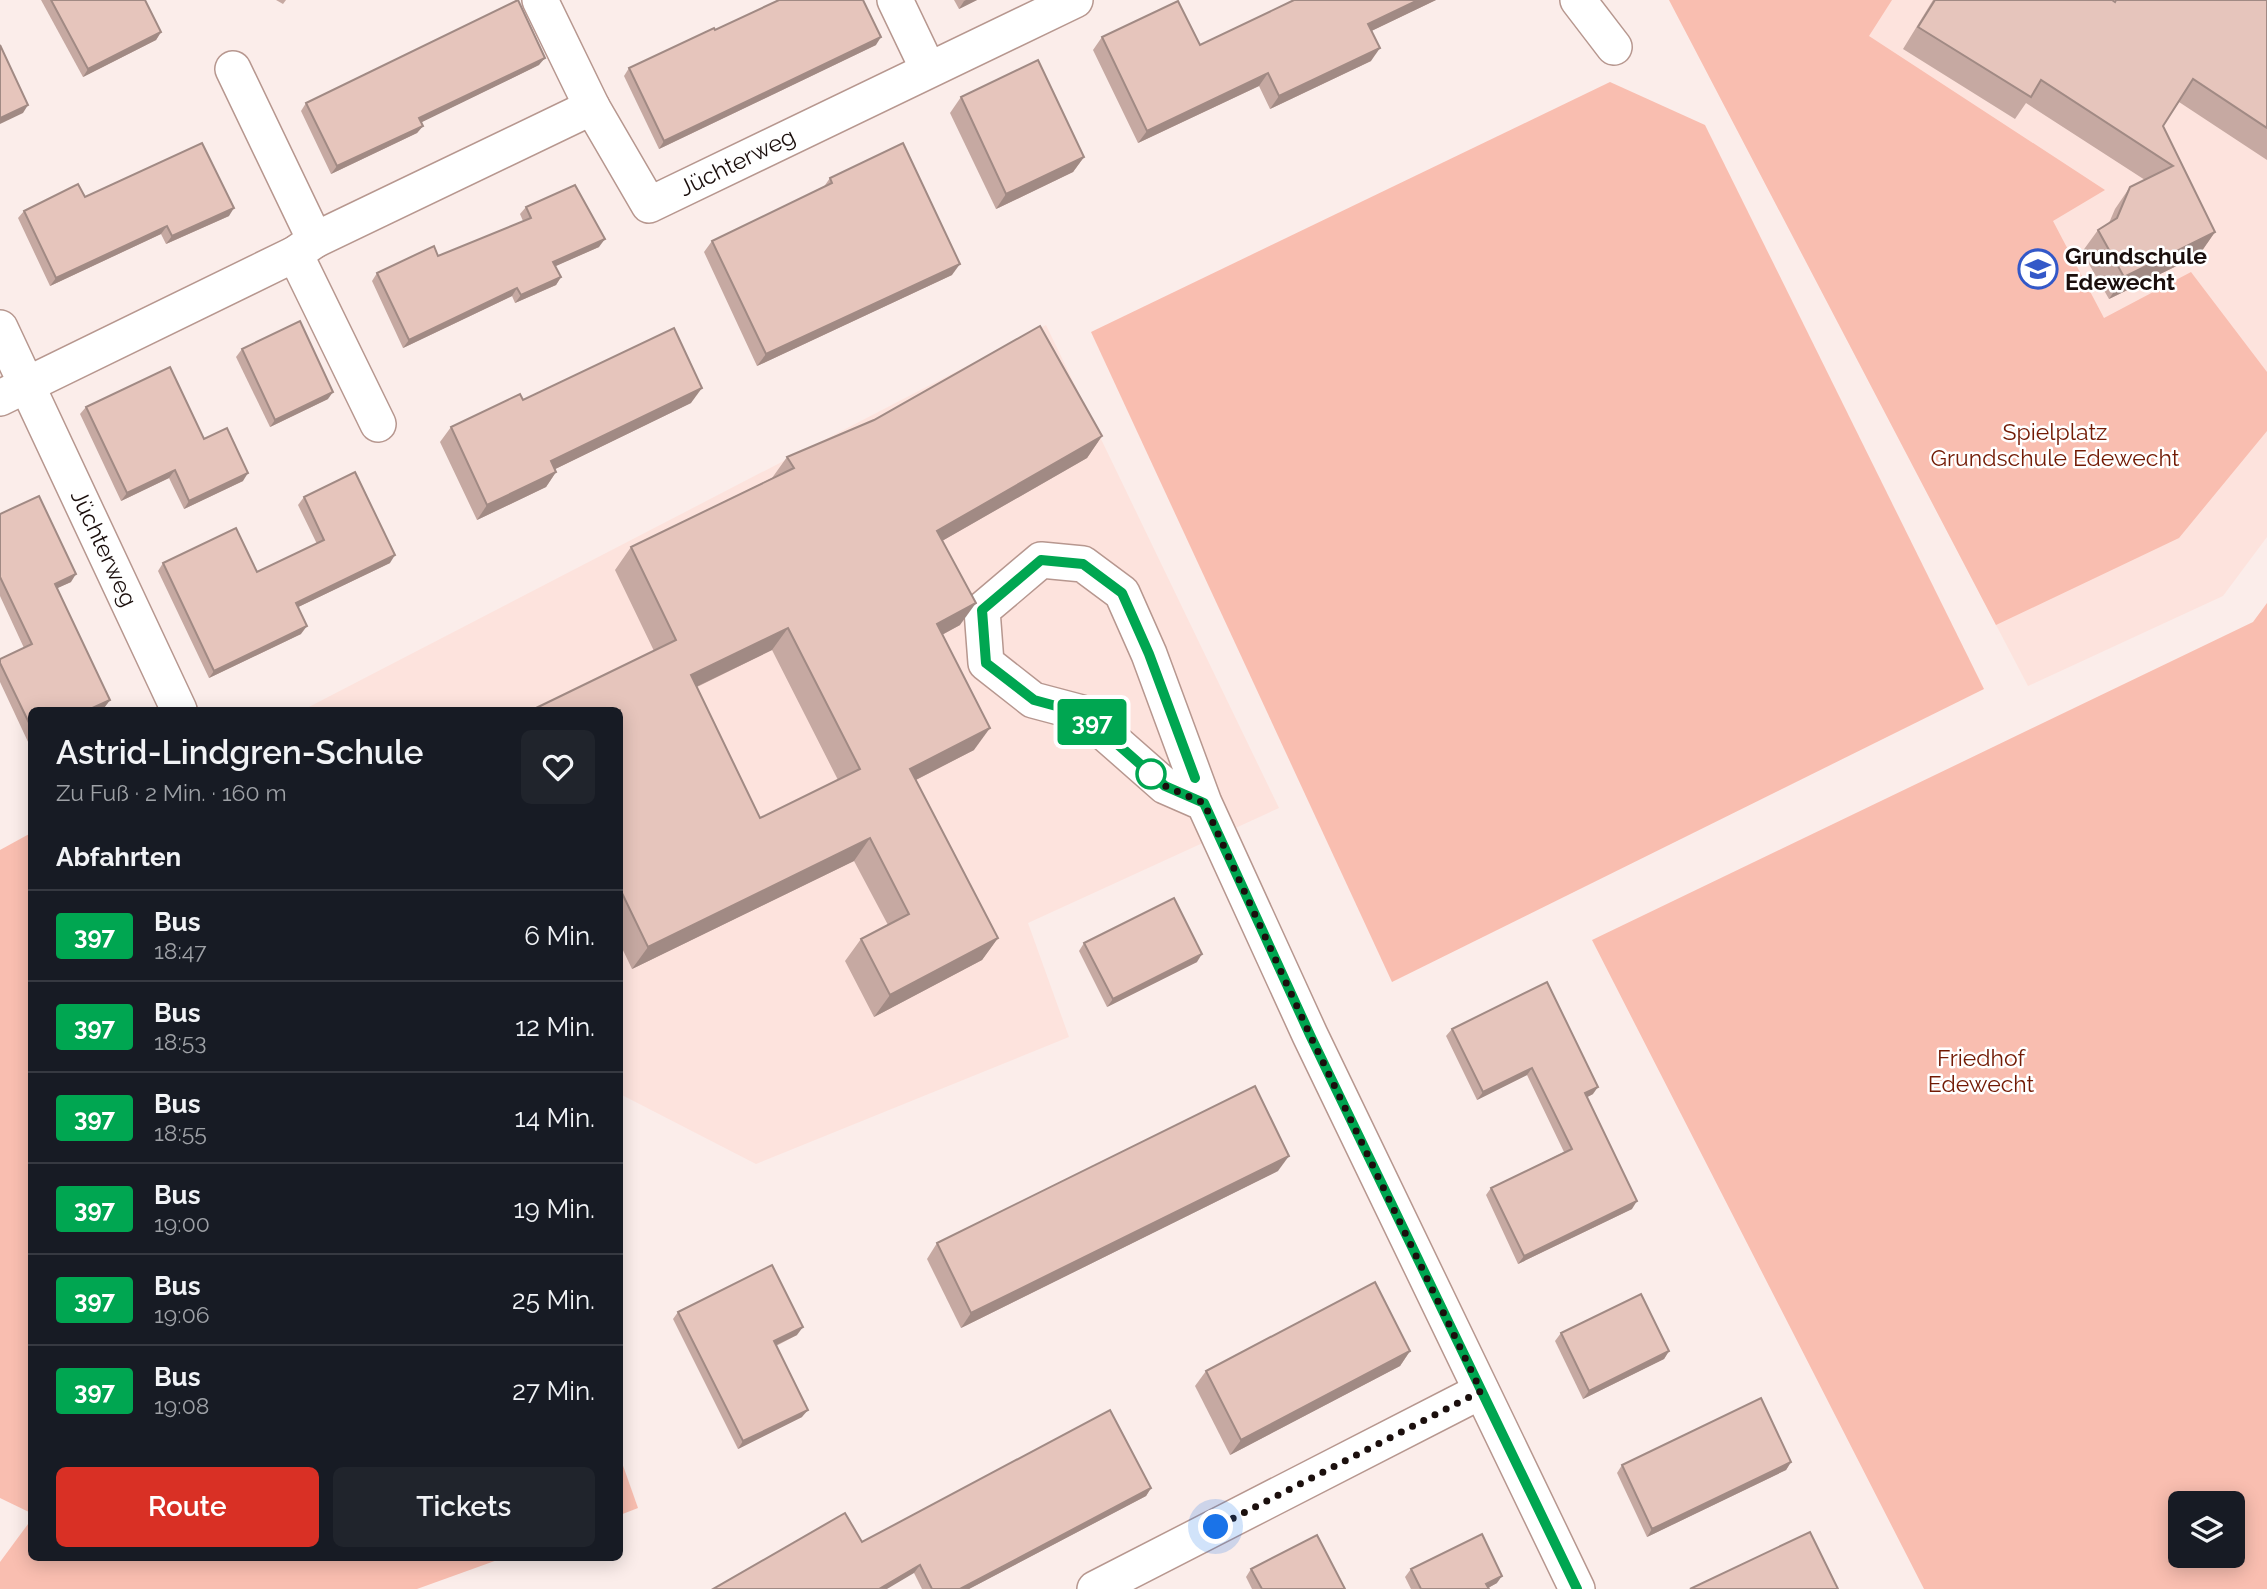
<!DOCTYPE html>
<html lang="de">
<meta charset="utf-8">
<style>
:root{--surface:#171b24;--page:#20242c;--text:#f1f3f6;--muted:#9ea1a6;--line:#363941;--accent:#d93025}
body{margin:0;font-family:Raleway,sans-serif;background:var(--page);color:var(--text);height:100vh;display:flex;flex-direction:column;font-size:26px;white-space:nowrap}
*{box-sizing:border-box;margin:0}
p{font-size:23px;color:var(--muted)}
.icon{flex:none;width:38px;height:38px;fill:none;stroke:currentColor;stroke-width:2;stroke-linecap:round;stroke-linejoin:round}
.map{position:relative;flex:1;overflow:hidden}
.panel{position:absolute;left:28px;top:707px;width:595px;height:854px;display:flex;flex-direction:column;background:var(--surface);border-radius:10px;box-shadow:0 4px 18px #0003}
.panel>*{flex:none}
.badge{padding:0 14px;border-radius:5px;font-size:24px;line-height:46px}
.buttons{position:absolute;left:2168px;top:1491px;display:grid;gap:14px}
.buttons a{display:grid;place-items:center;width:77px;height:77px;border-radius:10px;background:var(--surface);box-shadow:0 4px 18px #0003;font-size:35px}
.you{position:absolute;width:35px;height:35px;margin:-18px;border:5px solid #fff;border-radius:50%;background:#1a73e8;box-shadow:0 0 0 10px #1a73e833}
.map>.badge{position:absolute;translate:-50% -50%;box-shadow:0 0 0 4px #fff}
h2{padding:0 28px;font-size:26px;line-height:63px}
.round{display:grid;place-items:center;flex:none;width:74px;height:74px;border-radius:10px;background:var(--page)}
.summary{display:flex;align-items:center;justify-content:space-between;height:119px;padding:0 28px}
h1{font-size:33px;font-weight:600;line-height:52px}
.cta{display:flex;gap:14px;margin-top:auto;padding:14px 28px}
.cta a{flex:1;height:80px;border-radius:10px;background:var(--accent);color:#fff;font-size:28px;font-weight:600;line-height:80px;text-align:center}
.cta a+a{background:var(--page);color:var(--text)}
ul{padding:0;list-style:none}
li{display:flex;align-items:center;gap:21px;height:91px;padding:0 28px;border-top:2px solid var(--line)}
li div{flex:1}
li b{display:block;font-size:26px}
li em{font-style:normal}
li .badge{min-width:77px;font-weight:700;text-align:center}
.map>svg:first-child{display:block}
</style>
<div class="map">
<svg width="2267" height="1589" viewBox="0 0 2267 1589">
<rect width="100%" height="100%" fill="#fbedea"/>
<g fill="#fde3dd">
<polygon points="1669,0 2267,0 2267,537 2223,596 2028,686"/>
<polygon points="1046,325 1279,808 1028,923 1069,1037 756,1164 620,1094 620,710 303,710"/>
</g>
<g fill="#f9beb0" fill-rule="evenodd">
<polygon points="1669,0 1892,0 1869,36 2105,190 2053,221 2104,318 2191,272 2267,372 2267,431 2179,538 1996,625"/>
<polygon points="1610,82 1705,125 1984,689 1392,982 1091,332"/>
<path d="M2267,603V1589H1924L1592,940L2253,622ZM2180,1503H2233V1556H2180Z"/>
<polygon points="31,833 31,1513 0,1498 0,850"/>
<polygon points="620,1457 638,1508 620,1515"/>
<polygon points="31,1520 32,1558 503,1558 417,1589 0,1589 0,1562"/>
</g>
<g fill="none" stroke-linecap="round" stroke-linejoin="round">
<g stroke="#b7978f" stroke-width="38">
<g id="minor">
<polyline points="540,0 592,107"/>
<polyline points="895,0 928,69"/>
<polyline points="1578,0 1614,47"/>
<polyline points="233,69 315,240"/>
<polyline points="295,254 378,424"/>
<polyline points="0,328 179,710"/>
<polyline points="0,398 295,254 315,240 592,107 649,205 1075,0"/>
<polyline points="1204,803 1165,786 1082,713 1033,700 986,663 982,610 1041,560 1083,564 1122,593 1149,654 1204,803 1310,1035 1577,1589"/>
<polyline points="1095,1589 1481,1391"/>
</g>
</g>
<use href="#minor" stroke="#fff" stroke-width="35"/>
</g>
<g fill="#c6a9a2" fill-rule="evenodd">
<polygon points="41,0 145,0 161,32 156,40 83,77"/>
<polygon points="276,0 286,0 283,4"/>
<polygon points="954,0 977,0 959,9"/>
<polygon points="1294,0 1436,0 1371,31 1371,61 1270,109 1259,86 1138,143 1093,50 1102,37 1200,45"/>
<polygon points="1933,0 2112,0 2114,1 2115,0 2267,0 2267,160 2179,102 2163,126 2215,232 2199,255 2109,299 2082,252 2098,230 2109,223 2115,209 2130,187 2145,180 2026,103 2015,119 1903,49"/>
<polygon points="715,30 876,45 659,149 624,76 629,68"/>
<polygon points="539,65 421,122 423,126 417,133 331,174 301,111 306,103"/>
<polygon points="961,97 1084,157 1073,172 996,209 950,113"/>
<polygon points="830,178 952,275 757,366 704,252 712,241 823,188"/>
<polygon points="85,197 229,216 166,244 161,234 50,286 18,218 24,211"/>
<polygon points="526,207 599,247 555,266 561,277 556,285 515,303 512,296 403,348 372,281 377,273 438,256 523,221 520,214"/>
<polygon points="242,349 328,399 270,427 236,357"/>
<polygon points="691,403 555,469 556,472 546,487 477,520 440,442 451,427"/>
<polygon points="86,407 204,439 243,481 184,509 169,478 121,501 80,414"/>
<path d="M1102,436L1087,458L942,541L960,625L942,635L974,750L916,780L998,938L982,960L874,1017L845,961L861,939L888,925L854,861L632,969L620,944V710L654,651L615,570L631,547L772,478L787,457ZM772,650L838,780L760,818L697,687Z"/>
<polygon points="304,497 390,563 298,607 301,634 209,678 158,571 163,563 257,572 317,544 298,505"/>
<polygon points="0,514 71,582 57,588 110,700 104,708 99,710 32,710 32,743 29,744 0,682 0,659 24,648 0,596"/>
<polygon points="1084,943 1197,962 1107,1007 1079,951"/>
<polygon points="1452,1029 1593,1094 1587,1097 1632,1209 1518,1264 1486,1195 1491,1188 1564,1152 1527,1075 1477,1100 1446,1036"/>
<polygon points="1278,1171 961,1328 927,1259 937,1243"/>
<polygon points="678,1312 797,1335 776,1346 802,1417 738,1449 673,1319"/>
<polygon points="1561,1333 1669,1351 1664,1359 1583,1399 1555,1341"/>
<polygon points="1410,1351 1400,1366 1230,1455 1195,1386 1206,1371"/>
<polygon points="1791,1462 1786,1470 1647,1537 1617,1473 1622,1465"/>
<polygon points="1151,1488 1146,1496 969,1589 922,1589 914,1573 862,1542"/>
<polygon points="1251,1569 1345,1589 1252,1589 1246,1577"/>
<polygon points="1411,1569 1497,1583 1488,1588 1489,1589 1411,1589 1405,1577"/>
</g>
<g fill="#a18a84">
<polygon points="966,0 977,0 959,9 964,1"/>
<polygon points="1418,0 1436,0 1359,37 1368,24"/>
<polygon points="161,32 156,40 83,77 88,69"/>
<polygon points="881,37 876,45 659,149 664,141"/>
<polygon points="1380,48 1371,61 1270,109 1279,96"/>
<polygon points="545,58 539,65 414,126 419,118"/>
<polygon points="1268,73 1259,86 1138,143 1147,131"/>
<polygon points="28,105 23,113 0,124 0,118"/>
<polygon points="423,126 417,133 331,174 337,166"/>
<polygon points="1084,157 1073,172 996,209 1006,194"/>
<polygon points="234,208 229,216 166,244 172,236"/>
<polygon points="167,226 161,234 50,286 56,278"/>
<polygon points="2215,232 2199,255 2109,299 2124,277"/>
<polygon points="605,239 599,247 547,270 553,262"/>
<polygon points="960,264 952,275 757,366 766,354"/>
<polygon points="561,277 556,285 515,303 521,295"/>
<polygon points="517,288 512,296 403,348 409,340"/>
<polygon points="702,388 691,403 541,476 551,461"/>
<polygon points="333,392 328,399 270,427 275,420"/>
<polygon points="1102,436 1087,458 921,553 937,531"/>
<polygon points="175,470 169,478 121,501 127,493"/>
<polygon points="556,472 546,487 477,520 487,505"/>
<polygon points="248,473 243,481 184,509 189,501"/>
<polygon points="395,555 390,563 290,611 296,603"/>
<polygon points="76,574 71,582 49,592 55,584"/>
<polygon points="976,603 960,625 921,646 937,624"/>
<polygon points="307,626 301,634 209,678 214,671"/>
<polygon points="788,628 772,650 675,697 691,675"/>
<polygon points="110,700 104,708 99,710 88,710"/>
<polygon points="990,728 974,750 894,791 910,769"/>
<polygon points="870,838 854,861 632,969 648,947"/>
<polygon points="998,938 982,960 874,1017 890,995"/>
<polygon points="1202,954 1197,962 1107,1007 1113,999"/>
<polygon points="1532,1068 1527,1075 1477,1100 1483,1092"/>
<polygon points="1598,1087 1593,1094 1580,1101 1585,1093"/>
<polygon points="1289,1156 1278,1171 961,1328 971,1313"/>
<polygon points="1637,1201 1632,1209 1518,1264 1524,1256"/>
<polygon points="803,1327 797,1335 768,1349 774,1341"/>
<polygon points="1410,1351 1400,1366 1230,1455 1241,1440"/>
<polygon points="1669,1351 1664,1359 1583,1399 1589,1391"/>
<polygon points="808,1410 802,1417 738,1449 743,1441"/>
<polygon points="1791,1462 1786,1470 1647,1537 1652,1529"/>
<polygon points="1151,1488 1146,1496 969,1589 960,1589"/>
<polygon points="920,1565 914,1573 887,1589 879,1589"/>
<polygon points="1502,1576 1497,1583 1486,1589 1486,1584"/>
</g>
<g fill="#e6c5bc" stroke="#a18a84" stroke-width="2" fill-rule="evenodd">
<polygon points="51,0 145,0 161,32 88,69"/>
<polygon points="518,0 545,58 419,118 423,126 337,166 306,103"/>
<polygon points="779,0 863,0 881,37 664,141 629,68 714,28 715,30"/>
<polygon points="1294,0 1418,0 1368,24 1380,48 1279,96 1268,73 1147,131 1102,37 1178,1 1200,45"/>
<polygon points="1935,0 2112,0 2115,2 2116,0 2267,0 2267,128 2193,79 2163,126 2215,232 2124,277 2098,230 2117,218 2130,187 2173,166 2041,80 2031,97 1918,27"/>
<polygon points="0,45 28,105 0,118"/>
<polygon points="1038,60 1084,157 1006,194 961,97"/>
<polygon points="202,143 234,208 172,236 167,226 56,278 24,211 78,184 85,197"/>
<polygon points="903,143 960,264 766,354 712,241 832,183 830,178"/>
<polygon points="575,185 605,239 553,262 561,277 521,295 517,288 409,340 377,273 434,246 438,256 531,218 526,207"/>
<polygon points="300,321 333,392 275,420 242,349"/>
<path d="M1040,326L1102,436L937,531L976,603L937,624L990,728L910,769L998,938L890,995L861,939L909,914L870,838L648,947L620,889V710H532L676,640L631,547L794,468L787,457L874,420ZM788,628L860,769L760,818L691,675Z"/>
<polygon points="674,328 702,388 551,461 556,472 487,505 451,427 520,394 523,400"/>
<polygon points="170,367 204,439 227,428 248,473 189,501 175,470 127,493 86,407"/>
<polygon points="355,472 395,555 296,603 307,626 214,671 163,563 236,528 257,572 324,540 304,497"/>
<polygon points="39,496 76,574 55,584 110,700 88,710 32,710 32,729 0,663 0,659 32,644 0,577 0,514"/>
<polygon points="1174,898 1202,954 1113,999 1084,943"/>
<polygon points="1547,982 1598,1087 1585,1093 1637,1201 1524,1256 1491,1188 1572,1149 1532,1068 1483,1092 1452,1029"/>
<polygon points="1255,1086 1289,1156 971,1313 937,1243"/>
<polygon points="772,1265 803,1327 774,1341 808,1410 743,1441 678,1312"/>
<polygon points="1375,1282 1410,1351 1241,1440 1206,1371"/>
<polygon points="1641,1294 1669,1351 1589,1391 1561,1333"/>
<polygon points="1761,1398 1791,1462 1652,1529 1622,1465"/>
<polygon points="1110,1410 1151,1488 960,1589 932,1589 920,1565 879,1589 713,1589 845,1513 862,1542"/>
<polygon points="1810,1532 1838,1589 1690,1589"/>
<polygon points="1482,1534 1502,1576 1486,1584 1489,1589 1421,1589 1411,1569"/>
<polygon points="1317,1535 1345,1589 1262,1589 1251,1569"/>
</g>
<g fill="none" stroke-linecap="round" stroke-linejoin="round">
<g stroke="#fff" stroke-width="16">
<polyline id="line" points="1195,778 1149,654 1122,593 1083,564 1041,560 982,610 986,663 1034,700 1082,713 1165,786 1204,803 1310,1035 1577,1589"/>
</g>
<use href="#line" stroke="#00a651" stroke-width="10"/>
<polyline stroke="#1b0f0d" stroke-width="7" stroke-dasharray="0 12.6" points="1151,774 1144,768 1165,786 1204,803 1310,1035 1481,1391 1216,1527"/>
</g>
<defs>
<g id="school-ring" transform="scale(2.0125)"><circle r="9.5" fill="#fff" stroke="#3358c8" stroke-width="1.5"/><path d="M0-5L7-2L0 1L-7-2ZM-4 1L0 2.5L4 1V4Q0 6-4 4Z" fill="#3358c8"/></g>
</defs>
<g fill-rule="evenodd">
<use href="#school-ring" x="2038" y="269"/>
</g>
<circle fill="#fff" stroke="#00a651" stroke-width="3.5" cx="1151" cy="774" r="14"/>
<g text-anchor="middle" stroke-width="5" stroke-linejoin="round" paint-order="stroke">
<g font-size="23" fill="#1b0f0d" stroke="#fff">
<text transform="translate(737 162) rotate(-26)" y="8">Jüchterweg</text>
<text transform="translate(104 548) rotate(65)" y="8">Jüchterweg</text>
</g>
<g font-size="23" font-weight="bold" fill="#1b0f0d" stroke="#fff" text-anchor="start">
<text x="2065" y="264">Grundschule<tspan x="2065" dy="26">Edewecht</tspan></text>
</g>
<g font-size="23" fill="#721a04" stroke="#fff">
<text x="2055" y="440">Spielplatz<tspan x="2055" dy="26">Grundschule Edewecht</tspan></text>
<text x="1981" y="1066">Friedhof<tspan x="1981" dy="26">Edewecht</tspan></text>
</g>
</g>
</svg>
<div class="buttons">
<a><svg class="icon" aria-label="layers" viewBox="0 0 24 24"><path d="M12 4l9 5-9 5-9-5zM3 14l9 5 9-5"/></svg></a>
</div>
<div class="you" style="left:1216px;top:1527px"></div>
<b class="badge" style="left:1092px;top:722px;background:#00a651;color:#fff">397</b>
<section class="panel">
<div class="summary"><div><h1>Astrid-Lindgren-Schule</h1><p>Zu Fuß · 2 Min. · 160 m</p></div><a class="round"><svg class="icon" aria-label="heart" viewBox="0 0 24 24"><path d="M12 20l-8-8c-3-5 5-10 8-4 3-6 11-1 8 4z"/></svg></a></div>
<h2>Abfahrten</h2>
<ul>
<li><span class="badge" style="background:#00a651;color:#fff">397</span><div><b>Bus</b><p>18:47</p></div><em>6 Min.</em></li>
<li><span class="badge" style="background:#00a651;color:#fff">397</span><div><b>Bus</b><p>18:53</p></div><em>12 Min.</em></li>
<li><span class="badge" style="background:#00a651;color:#fff">397</span><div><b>Bus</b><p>18:55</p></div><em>14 Min.</em></li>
<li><span class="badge" style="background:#00a651;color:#fff">397</span><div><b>Bus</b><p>19:00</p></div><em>19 Min.</em></li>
<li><span class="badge" style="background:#00a651;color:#fff">397</span><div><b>Bus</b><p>19:06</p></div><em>25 Min.</em></li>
<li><span class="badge" style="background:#00a651;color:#fff">397</span><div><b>Bus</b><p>19:08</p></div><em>27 Min.</em></li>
</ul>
<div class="cta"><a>Route</a><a>Tickets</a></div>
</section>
</div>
